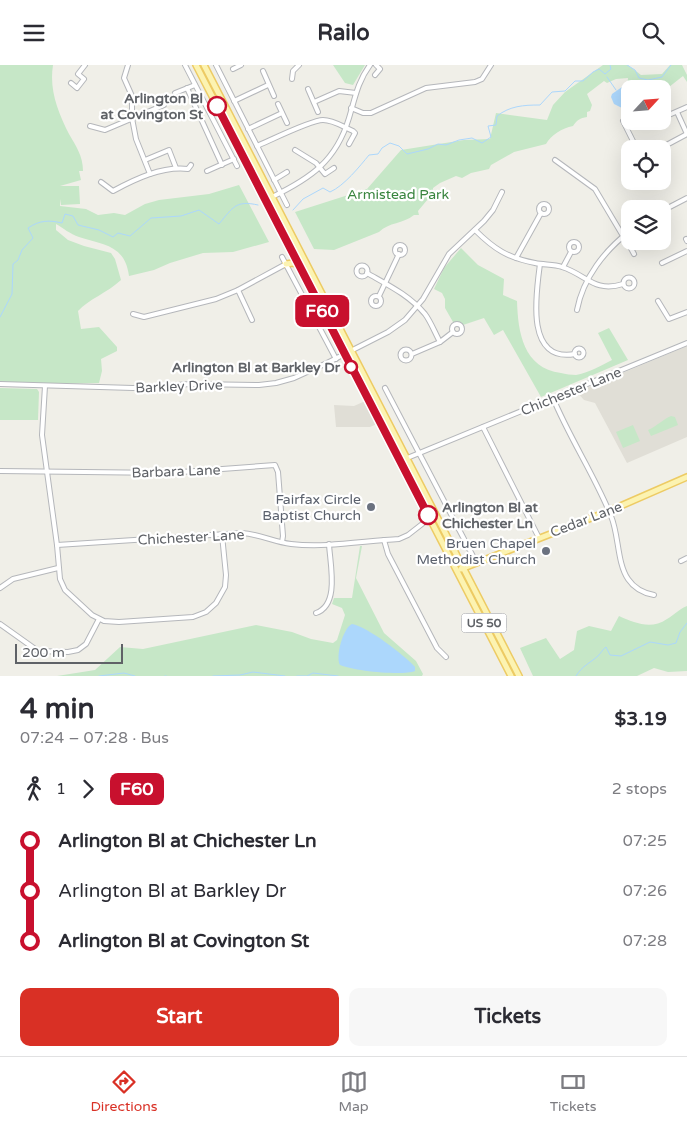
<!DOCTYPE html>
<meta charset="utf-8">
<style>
:root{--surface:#fff;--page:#f7f7f7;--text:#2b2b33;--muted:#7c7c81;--line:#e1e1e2;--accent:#d93025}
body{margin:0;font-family:"Varela Round",sans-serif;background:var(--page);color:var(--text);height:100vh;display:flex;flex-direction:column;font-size:19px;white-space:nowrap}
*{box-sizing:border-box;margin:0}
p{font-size:16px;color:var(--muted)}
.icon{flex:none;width:28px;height:28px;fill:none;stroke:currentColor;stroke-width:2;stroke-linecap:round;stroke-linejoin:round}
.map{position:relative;height:611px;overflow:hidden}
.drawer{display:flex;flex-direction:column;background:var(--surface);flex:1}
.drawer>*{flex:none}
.badge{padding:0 10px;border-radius:8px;font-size:18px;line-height:32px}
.needle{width:32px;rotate:64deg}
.buttons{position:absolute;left:621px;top:15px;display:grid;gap:10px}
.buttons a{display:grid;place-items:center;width:50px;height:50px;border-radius:10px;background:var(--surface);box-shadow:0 5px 20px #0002;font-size:25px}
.scale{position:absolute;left:15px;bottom:12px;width:108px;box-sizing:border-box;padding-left:5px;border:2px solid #5f6267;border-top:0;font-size:14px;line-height:18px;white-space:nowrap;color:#5f6267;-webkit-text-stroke:4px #fff;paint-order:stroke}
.map>.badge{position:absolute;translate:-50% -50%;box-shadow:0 0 0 2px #fff}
.legs{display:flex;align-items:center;gap:8px;height:55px;padding:0 20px;font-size:16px}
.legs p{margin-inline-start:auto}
.head{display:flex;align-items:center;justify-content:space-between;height:85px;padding:0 20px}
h1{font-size:28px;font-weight:700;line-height:38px}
.primary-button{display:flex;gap:10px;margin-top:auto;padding:10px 20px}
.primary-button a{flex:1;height:58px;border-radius:10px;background:var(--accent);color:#fff;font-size:20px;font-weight:700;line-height:58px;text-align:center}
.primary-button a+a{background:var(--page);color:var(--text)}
ul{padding:0 20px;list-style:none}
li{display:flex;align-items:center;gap:18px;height:50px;font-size:19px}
li i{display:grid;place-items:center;width:8px;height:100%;margin:0 6px;background:currentColor}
li i::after{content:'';width:12px;height:12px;margin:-6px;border:4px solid;border-radius:50%;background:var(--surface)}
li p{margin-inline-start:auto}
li:first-child i{background:linear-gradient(#0000 50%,currentColor 0)}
li:last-child i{background:linear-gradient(currentColor 50%,#0000 0)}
header{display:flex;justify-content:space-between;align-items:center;height:65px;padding:0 20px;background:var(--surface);font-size:22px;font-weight:700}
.dock{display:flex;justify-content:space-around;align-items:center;height:70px;border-top:1px solid var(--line);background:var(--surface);font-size:14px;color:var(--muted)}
.dock a{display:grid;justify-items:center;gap:2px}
.dock .current{color:var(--accent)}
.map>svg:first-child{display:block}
</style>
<header><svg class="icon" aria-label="menu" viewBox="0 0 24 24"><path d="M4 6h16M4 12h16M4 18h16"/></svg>Railo<svg class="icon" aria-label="search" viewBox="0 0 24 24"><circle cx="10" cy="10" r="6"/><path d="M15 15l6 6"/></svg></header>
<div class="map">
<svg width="687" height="611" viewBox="0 0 687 611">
<rect width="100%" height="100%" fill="#f0efe8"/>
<g fill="#e0ded6">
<polygon points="687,281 687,372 627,398 595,338 584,335 577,327"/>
<polygon points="363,337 366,337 377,359 370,362 336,362 334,340 354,341"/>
</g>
<g fill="#c6e7c7">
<path d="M0,0H53C49,25 58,47 69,69C76,81 83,91 83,106H79L81,115L60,121H79L80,139L61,140L60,134V141L86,144L98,150L114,148L125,150L145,139L159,135L209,129L239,120L269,177L233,187L203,188L170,198L154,205L129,211C125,180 104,180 79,172C70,169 63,163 56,159V165L68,175L84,181L111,188L115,194L121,215C107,228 89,234 78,246L81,264L99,262L117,282V286L101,294L102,306L99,318L42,319L0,317Z"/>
<polygon points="333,0 365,0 353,20 345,18"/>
<path d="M603,0H628L641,10L662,9L670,0H682L687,10V17L683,11L669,22L663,24H630L627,21L628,13L616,14L607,18L604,16L587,29L592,40L590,46L587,47V52C580,53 577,55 573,61C562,63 551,70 546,79L514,87L491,100L489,104L471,108L462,113L456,111L440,118L433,123V128L418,146L419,150H414C403,159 389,157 379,167L334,185L314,184L295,147L367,124L401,85L464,75L490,74L496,48L547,55L553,40L565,27Z"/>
<path d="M461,183L478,200L504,214L503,230L517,236C518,267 523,303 561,308C565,309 572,310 576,310C588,308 602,300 612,295L598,268L609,263L628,295L541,332L503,265L494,270L484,253L463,260L460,257H453L445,243V234L442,228L434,224L444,203Z"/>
<polygon points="0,323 37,324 39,327 38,355 0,355"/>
<path d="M671,351L675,352L678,360L651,371L648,365C657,361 662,355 671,351Z"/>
<polygon points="633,360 640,376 623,383 616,367"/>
<polygon points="360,481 362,481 356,513 384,568 416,596 423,609 422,611 57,611 95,605 120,582 143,584 256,560 292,567 311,574 333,578 337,575 345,550 342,543 332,539 334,533 352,533"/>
<path d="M687,541V606L668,607L654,603L637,611H533L520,583L546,573L560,594L574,585L577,566L589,561L611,566L619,551C635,558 651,565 667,554C674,550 679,544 687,541Z"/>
</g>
<g fill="#acd7fc">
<polygon points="622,22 628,22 630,24 630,39 622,43 614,39 611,32 612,29"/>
<path d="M352,559C368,562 404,590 415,602V606C403,611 354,606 340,600C335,592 343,563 352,559Z"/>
</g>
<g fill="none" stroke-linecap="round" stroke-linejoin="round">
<g stroke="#acd7fc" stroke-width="1">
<polyline points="627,0 635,5 639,13 648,15 662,12 671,0"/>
<polyline points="607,12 616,25"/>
<path d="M293,145L303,134L323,123L330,127C344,121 360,101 369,90L378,89L382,83L390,78L399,81L407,89L428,84L438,79L446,80L459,75L472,73L482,78L491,72L488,61L496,60L497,51C510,41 523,40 540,40L552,27L565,26L575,16H583L593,7L599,4L605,9L611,4L610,0"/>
<path d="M0,252L12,229L13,199L18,195L22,185L33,173L28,163C40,155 49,155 62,158L65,149L73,151L78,160L99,165L113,172L118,168L130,171L151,153L181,151L199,145L219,159C233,142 236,135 258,140"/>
<polyline points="99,611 124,608 135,611"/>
<polyline points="165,611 166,611"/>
<polyline points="213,611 240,610 253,607 285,611"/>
<polyline points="297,611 306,611"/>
<polyline points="307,611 313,608 338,611"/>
<path d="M576,611C582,601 590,598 598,591C601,588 602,585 606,582L610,590L621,591L650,577L668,580L676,578L680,567L687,558"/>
</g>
<g stroke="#b5b7bb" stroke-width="6">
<g id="minor">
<polyline points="128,0 124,13 132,31 132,53 136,74 150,109"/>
<polyline points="185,0 237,101"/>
<polyline points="216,0 287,140"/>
<polyline points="233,4 241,0"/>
<polyline points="263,6 274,31"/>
<polyline points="375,10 380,4 376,0"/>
<polyline points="292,14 293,6 299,0"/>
<polyline points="71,18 77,23 84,14 78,9 85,0"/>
<polyline points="187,23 222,100"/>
<polyline points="308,24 318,47"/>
<polyline points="175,28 195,20"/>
<polyline points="234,36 268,20"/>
<polyline points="314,37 339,26 356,28"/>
<polyline points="278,39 287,58"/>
<polyline points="351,43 363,48 371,48 426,23 475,17 482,14 491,0"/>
<polyline points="677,47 687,69"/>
<polyline points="662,53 687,42"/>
<polyline points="623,56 637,84"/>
<polyline points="90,61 105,65 164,40"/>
<polyline points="248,64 282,48"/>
<path d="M257,81C271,75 311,55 323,55C334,55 343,62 353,66L355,68L349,79"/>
<polyline points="659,84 687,69"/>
<polyline points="295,85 316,98 325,109 334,103"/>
<polyline points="145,95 169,85 176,103"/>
<polyline points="555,95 595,124 623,171"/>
<polyline points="207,106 234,94"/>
<polyline points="274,115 287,107"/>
<path d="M101,117L113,126C135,114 162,101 188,104L191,100"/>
<path d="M272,132C311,113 336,96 349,53C355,33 358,16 370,0"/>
<circle cx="544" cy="144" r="5"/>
<polyline points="662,146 687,133"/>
<path d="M475,165C494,184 508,193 535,198C544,200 554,199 562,202C587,210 594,228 623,219"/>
<polyline points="686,174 687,176"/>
<polyline points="627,176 634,189"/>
<circle cx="574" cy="182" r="5"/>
<circle cx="400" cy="185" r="5"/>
<polyline points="282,192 336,294"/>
<polyline points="516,193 541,148"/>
<polyline points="662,198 687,186"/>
<path d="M540,199C536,229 525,298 575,289"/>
<circle cx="362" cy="206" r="5.5"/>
<polyline points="563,202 571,187"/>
<path d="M367,208C388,220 409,230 425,249C431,257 435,268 440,277"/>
<circle cx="629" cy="218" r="5.5"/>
<polyline points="238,225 252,255"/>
<circle cx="376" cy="236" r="5"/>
<polyline points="379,231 399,189"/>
<polyline points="658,236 669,254 687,247"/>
<path d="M577,245C583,213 605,185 630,166"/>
<polyline points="133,249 144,252 216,234 238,225 286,199"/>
<circle cx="457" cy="264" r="5"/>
<circle cx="579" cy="288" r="4.5"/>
<circle cx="406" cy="290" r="5.5"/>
<polyline points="412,289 440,277 453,267"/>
<polyline points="0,319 133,323 191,319 259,320 276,318 294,313 327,298 388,267 405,255 423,234 449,189 484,156 493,145 502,127"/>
<polyline points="45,321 42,370 57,480 60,514 65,525 92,550 104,556 119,557 193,552 206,547 216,538 225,522 226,510 222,470"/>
<polyline points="385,323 476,497"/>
<path d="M553,333C570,374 595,411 611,451C619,470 617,498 628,514C634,523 643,528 654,530"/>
<polyline points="483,362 539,473"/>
<polyline points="400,396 687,278"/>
<polyline points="0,406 168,408 275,400 278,407 283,471 282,477"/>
<polyline points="384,475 388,489 437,583 446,592"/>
<path d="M57,480L242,468C259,469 274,477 291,479C326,483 363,476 399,474L408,470L435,449"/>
<polyline points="681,496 687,493"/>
<polyline points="0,523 13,514 58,503"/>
<path d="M316,548C340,540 330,499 329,479"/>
<polyline points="0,559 38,586 68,587 78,585 86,579 99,554"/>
</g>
</g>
<g stroke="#edcb64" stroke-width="8">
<g id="major">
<polyline points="196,0 511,611"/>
<polyline points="204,0 519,611"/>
<polyline points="286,199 293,198 299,200"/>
<polyline points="461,504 609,446 687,412"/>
</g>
</g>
<use href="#minor" stroke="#fff" stroke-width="4"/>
<use href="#major" stroke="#fcf3b1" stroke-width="5"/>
</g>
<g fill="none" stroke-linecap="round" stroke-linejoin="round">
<g stroke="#fff" stroke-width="11">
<polyline id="line-1" points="217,41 428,450"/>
</g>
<use href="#line-1" stroke="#c8102e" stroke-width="8"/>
</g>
<g fill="#fff" stroke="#c8102e" stroke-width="2.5">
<circle cx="217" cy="41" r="9"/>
<circle cx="351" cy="302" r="6"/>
<circle cx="428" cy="450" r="9"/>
</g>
<g fill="#6b7280" stroke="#fff" stroke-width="2">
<circle cx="371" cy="442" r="5"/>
<circle cx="546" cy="486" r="5"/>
</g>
<g text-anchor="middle" stroke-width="4.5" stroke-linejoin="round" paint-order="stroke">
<rect fill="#fff" stroke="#8f9195" stroke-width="1" x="461.5" y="548.5" width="45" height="19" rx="4"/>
<g font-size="12" font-weight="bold" fill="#5f6267">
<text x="484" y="562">US 50</text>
</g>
<g font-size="14" font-weight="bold" fill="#5f6267" stroke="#fff" text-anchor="end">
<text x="203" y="38">Arlington Bl<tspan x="203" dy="16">at Covington St</tspan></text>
<text x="340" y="307">Arlington Bl at Barkley Dr</text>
<text x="442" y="447" text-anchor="start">Arlington Bl at<tspan x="442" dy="16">Chichester Ln</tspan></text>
</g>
<g font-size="14" fill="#39853f" stroke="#fff">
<text x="398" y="134">Armistead Park</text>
</g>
<g font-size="14" fill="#5f6267" stroke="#fff">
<text transform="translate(179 321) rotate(-2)" y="5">Barkley Drive</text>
<text transform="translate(571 326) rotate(-22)" y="5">Chichester Lane</text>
<text transform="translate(176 406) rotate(-2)" y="5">Barbara Lane</text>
<text transform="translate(586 454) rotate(-21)" y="5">Cedar Lane</text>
<text transform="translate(191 472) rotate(-3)" y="5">Chichester Lane</text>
</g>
<g font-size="14" fill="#5b616d" stroke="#fff" text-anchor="end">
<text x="361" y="439">Fairfax Circle<tspan x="361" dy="16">Baptist Church</tspan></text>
<text x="536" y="483">Bruen Chapel<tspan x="536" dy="16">Methodist Church</tspan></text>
</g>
</g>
</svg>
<div class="buttons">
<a><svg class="needle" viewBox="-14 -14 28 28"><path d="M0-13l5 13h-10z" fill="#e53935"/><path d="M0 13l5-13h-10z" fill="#7c7c81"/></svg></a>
<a><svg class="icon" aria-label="locate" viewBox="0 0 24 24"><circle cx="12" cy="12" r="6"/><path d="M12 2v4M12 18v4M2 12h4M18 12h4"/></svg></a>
<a><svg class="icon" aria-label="layers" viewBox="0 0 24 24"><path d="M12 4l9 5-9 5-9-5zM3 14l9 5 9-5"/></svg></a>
</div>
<div class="scale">200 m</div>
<b class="badge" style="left:322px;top:246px;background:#c8102e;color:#fff">F60</b>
</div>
<section class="drawer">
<div class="head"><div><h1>4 min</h1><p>07:24 – 07:28 · Bus</p></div><b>$3.19</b></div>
<div class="legs"><svg class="icon" aria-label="walk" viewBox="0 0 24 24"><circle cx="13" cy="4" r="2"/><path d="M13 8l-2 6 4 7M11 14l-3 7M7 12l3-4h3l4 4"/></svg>1<svg class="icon" aria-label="forward" viewBox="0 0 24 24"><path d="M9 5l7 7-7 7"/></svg><b class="badge" style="background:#c8102e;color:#fff">F60</b><p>2 stops</p></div>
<ul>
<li><i style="color:#c8102e"></i><b>Arlington Bl at Chichester Ln</b><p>07:25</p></li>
<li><i style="color:#c8102e"></i><span>Arlington Bl at Barkley Dr</span><p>07:26</p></li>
<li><i style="color:#c8102e"></i><b>Arlington Bl at Covington St</b><p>07:28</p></li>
</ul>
<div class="primary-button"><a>Start</a><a>Tickets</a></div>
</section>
<nav class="dock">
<a class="current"><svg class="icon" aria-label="directions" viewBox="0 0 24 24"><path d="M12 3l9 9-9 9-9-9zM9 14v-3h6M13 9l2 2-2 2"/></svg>Directions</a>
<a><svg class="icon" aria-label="map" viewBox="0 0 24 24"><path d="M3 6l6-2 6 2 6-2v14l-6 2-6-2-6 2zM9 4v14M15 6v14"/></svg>Map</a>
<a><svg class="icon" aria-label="tickets" viewBox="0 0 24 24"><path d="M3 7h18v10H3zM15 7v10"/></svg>Tickets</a>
</nav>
